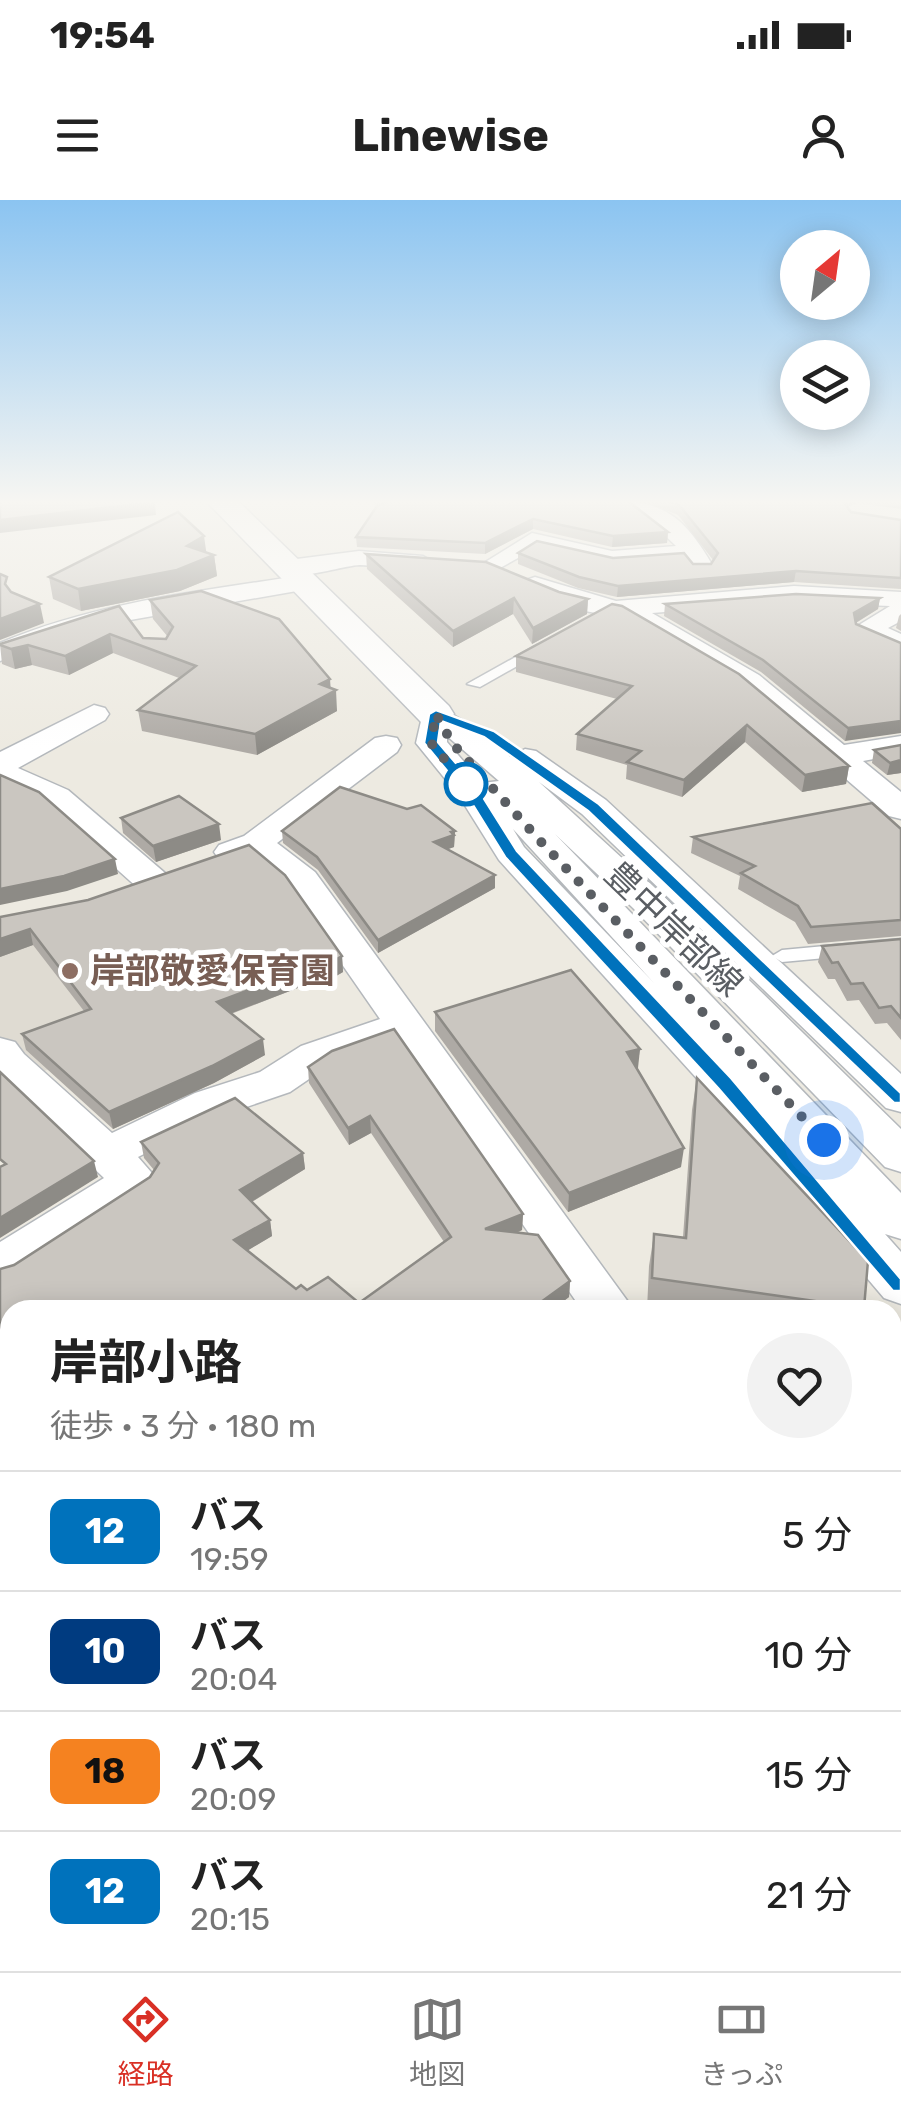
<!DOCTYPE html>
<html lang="ja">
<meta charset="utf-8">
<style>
:root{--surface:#fff;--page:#f2f2f2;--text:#222;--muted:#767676;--line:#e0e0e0;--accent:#d93025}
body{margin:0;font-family:Rubik,"Noto Sans JP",sans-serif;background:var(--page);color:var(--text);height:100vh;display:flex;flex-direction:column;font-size:38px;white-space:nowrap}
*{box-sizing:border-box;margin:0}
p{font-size:32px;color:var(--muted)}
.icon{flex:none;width:55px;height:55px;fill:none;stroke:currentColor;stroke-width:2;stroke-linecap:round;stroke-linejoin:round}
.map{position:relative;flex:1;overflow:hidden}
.side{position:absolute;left:0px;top:1100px;width:902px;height:672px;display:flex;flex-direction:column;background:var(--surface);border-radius:30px 30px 0 0;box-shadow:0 5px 25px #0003}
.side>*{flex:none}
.badge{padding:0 20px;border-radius:15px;font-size:35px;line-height:65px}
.needle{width:65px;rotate:29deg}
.fabs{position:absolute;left:780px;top:30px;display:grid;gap:20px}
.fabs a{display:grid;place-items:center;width:90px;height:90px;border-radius:50%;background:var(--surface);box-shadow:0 5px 25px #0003;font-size:50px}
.you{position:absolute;width:50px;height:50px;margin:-25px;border:8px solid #fff;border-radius:50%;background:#1a73e8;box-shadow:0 0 0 15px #1a73e833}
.map>.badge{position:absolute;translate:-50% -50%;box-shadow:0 0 0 5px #fff}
.round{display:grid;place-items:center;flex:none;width:105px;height:105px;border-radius:52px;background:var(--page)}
.summary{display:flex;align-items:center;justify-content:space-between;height:170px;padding:0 50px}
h1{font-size:48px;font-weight:700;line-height:75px}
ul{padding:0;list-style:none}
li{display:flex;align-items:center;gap:30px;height:120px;padding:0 50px;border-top:2px solid var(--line)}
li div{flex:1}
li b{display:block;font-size:38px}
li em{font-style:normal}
li .badge{min-width:110px;font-weight:700;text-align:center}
.status{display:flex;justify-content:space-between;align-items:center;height:70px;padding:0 50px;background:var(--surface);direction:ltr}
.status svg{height:28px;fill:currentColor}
header{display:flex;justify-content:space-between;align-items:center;height:130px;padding:0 50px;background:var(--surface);font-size:45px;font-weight:700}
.tab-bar{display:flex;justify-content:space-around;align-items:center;height:140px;border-top:2px solid var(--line);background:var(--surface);font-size:28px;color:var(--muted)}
.tab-bar a{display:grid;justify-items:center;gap:5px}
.tab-bar .on{color:var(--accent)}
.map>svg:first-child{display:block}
</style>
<div class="status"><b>19:54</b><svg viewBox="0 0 49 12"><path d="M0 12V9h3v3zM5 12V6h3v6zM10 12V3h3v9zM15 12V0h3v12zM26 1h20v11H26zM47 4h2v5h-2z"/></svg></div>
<header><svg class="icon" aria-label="menu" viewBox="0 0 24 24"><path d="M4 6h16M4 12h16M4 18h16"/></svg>Linewise<svg class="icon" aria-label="person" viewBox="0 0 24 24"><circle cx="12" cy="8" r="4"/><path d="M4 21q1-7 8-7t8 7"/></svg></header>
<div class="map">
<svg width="901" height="1771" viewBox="0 0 901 1771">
<rect width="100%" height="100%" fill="#edeae1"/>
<polygon fill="#dfdbd2" points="18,721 126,840 31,876 16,862 0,838 0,726"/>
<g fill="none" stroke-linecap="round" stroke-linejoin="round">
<g stroke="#b4b8bc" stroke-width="3">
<g id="lane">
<polygon points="537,445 549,448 480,487 467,484"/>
<polygon points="901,739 901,751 782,762 772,756 782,750"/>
<polygon points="535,1762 573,1762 574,1771 536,1771"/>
</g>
</g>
<g stroke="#b4b8bc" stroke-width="3">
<g id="street">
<path d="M618,301C669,301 689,325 713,366L710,371H692L685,360L612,365L536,348L491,373L479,366L532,333L612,351L676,346L653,324Z"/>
<path d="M359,351L423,356L435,363C420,380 381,365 360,365C338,366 292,385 277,367L289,360Z"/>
<path d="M305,375L314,378L318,383L314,388L113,423L0,461V443C97,402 202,391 305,375Z"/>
<polygon points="535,377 616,401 794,386 901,392 901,421 888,428 901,434 901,453 857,434 854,428 890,406 794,402 652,413 759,475 844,545 901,536 901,554 863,561 901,592 901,619 889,616 739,487 623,418 585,411 526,390 522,385 526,380"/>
<polygon points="94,505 105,508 109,514 105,520 18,568 68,590 165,673 170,681 165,689 152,692 139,689 44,604 0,584 0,552"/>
<path d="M435,505L484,532L510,557L525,549L536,551L606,600L901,874V912L886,908L582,614L539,582L659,692L901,929V972L885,967L633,708L555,634L901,993V1039L885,1034L901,1052V1104L884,1098L710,893L499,660L459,596L416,543L424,508ZM447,536L499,581L482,583L447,542ZM513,629L654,783L524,647Z"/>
<polygon points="386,536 397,538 401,545 397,552 277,643 315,672 634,1110 582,1110 396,841 331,864 290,892 220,916 138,957 158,980 151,991 17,1079 0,1084 0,1042 104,978 0,879 0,838 15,842 24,854 112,933 195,893 260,872 301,846 380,819 289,688 251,656 231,662 219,659 214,652 219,645 244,636 375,538"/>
<polygon points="892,1146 901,1147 901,1189 892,1188"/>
<polygon points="0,1167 10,1171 10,1222 0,1218"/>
<polygon points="10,1419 10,1481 0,1485 0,1423"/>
<polygon points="134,1762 206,1762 205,1771 133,1771"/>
</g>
</g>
<g stroke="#b5b9be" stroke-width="3">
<polygon id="secondary" points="206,301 238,301 449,506 454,514 449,522 435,526 421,522"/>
</g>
<use href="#lane" fill="#fff" fill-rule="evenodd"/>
<use href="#street" fill="#fff" fill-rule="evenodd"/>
<use href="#secondary" fill="#fff" fill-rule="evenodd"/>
</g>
<g fill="#aeaaa5">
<polygon points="373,301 628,301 668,332 667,343 612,347 533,329 485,354 357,347 356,337 377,306 373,305"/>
<polygon points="643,301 901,301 901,309 857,303 847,307 851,312 901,320 901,389 794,382 617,397 578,388 518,364 518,353 711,364 713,360 678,315"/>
<polygon points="206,352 214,355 217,376 180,391 81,411 53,399 49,377"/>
<polygon points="366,354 588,399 587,414 532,444 513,414 453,447 367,369"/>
<polygon points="880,398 878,409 856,423 856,424 901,443 845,541 761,472 664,416 665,404"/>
<polygon points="150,400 330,479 330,488 337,511 257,555 142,531 138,510 179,478 113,453 69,475 32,465 15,469 2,464 0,444 119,406 143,438 166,439 168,437 153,419"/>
<polygon points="612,404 849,566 846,584 802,592 745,542 682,597 626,579 627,565 576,550 577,534 617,499 516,472 516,456"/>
<polygon points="901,414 901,431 896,428 899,416"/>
<polygon points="901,545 901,573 887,575 872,563 874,550"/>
<polygon points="121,618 221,640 156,662 123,633"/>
<polygon points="901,629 901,736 808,744 795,722 738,689 740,676 691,653 693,637"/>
<polygon points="282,631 455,631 454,647 448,649 495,675 495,688 378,753 318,670 283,643"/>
<polygon points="0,717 342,756 343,772 312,790 308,784 231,814 265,855 214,883 113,929 26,850 22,834 84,811 33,745 0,757"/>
<polygon points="901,739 901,840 887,823 875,824 859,800 847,801 835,779 828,779 818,762 822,746"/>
<polygon points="435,812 640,849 637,868 681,967 568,1012 435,831"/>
<polygon points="394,829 523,1014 522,1030 517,1033 538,1035 570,1081 569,1097 552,1110 10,1110 10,1157 0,1148 0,1069 14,1065 150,977 154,970 144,958 141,942 235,898 303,953 305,969 252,1002 270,1020 272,1036 248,1050 296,1089 301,1085 307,1090 328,1077 359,1103 444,1042 371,933 349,945 309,883 308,867 332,851"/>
<polygon points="697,878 868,1061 863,1110 647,1110 649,1066 654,1034 683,1037 692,910"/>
<polygon points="10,1500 10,1659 0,1659 0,1505"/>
</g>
<g fill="#8d8b86">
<polygon points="846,301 858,301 857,303 847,307 844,303"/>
<polygon points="155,302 156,315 0,333 0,320"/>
<polygon points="533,319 533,329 485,354 485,343"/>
<polygon points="668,332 667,343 612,347 613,336"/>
<polygon points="204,336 207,357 214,355 217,376 180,391 81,411 78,389 187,346"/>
<polygon points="796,371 794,382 617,397 618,386"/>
<polygon points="514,398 513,414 453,447 453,431"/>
<polygon points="880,398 878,409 852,425 854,413"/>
<polygon points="588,399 587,414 532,444 533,428"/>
<polygon points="40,404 44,423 0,440 0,419"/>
<polygon points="110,434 113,453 69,475 65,456"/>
<polygon points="28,445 32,465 15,469 11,449"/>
<polygon points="330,479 331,493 336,490 337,511 257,555 255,534 320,484"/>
<polygon points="901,521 901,533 845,541 848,528"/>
<polygon points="747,525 745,542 682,597 684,580"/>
<polygon points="901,560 901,573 887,575 890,563"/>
<polygon points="849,566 846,584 802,592 805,575"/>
<polygon points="219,624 221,640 156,662 153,646"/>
<polygon points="455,631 454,647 434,654 434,642"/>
<polygon points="115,659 118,674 67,691 0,705 0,689"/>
<polygon points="495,675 495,688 378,753 378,740"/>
<polygon points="30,729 33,745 0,757 0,739"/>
<polygon points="342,756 343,772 312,790 311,774"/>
<polygon points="307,768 308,784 219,818 217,802"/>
<polygon points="263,839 265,855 214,883 113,929 109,912"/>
<polygon points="640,849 638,868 625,871 627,852"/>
<polygon points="370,916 371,933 349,945 348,928"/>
<polygon points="684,948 681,967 568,1012 569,993"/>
<polygon points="303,953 305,969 243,1007 240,990"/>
<polygon points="94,961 98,977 0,1038 0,1018"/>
<polygon points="523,1014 522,1030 485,1046 485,1029"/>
<polygon points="270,1020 272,1036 237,1057 234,1040"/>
<polygon points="570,1081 569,1097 552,1110 530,1110"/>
<polygon points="10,1290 10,1310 0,1317 0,1296"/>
<polygon points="5,1336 10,1353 0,1360 0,1339"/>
</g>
<g fill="#cac6c0" stroke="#8d8b86" stroke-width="2.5">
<polygon points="0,301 153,301 155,302 0,320"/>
<polygon points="389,301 628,301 668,332 613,336 533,319 485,343 356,337 377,306"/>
<polygon points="670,301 846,301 844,303 851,312 901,320 901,378 796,371 618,386 579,377 518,353 537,341 613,358 684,353 693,364 711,364 718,353 679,305"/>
<polygon points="178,312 204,336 187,346 214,355 177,370 78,389 49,377"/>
<polygon points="366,354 486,362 559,392 588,399 533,428 514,398 453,431"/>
<polygon points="0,374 7,377 5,384 11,392 40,404 0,419"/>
<polygon points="201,391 279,419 330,479 320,484 336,490 255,534 138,510 196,466 110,434 65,456 28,445 11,449 0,445 0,444 119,406 143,438 166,439 173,427 150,400"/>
<polygon points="796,394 880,398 854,413 856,424 901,443 901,521 848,528 763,460 665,404"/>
<polygon points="612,404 622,406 739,474 849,566 805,575 747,525 684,580 627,562 641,551 577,534 632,486 516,456"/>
<polygon points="901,545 901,560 890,563 874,550"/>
<polygon points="0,575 39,592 115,659 64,676 0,689"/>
<polygon points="340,587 407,609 421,605 455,631 451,632 454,635 434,642 495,675 378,740 317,657 282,631"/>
<polygon points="179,596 219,624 153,646 121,618"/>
<polygon points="872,603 901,629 901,720 811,727 798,706 741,673 755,666 693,637"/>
<polygon points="249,645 285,675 342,756 311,774 307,768 217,802 263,839 212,866 109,912 22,834 91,809 30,729 0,739 0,717 88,700"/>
<polygon points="901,739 901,818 891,806 879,808 863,783 851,784 838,762 832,763 822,746"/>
<polygon points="571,770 640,849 627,852 684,948 569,993 435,812"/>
<polygon points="394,829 523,1014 485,1029 538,1035 570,1081 530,1110 10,1110 10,1145 0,1136 0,1069 14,1065 150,977 159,963 141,942 235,898 303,953 240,990 270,1020 234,1040 296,1089 301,1085 307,1090 328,1077 359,1103 451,1037 370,916 348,928 308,867 332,851"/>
<polygon points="0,872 94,961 0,1018 0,967 6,964 0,959"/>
<polygon points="697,878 868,1061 864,1108 652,1078 654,1034 686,1038"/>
<polygon points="8,1169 10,1170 10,1290 0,1296 0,1208 3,1209 8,1205"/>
<polygon points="892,1200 897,1215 892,1215"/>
<polygon points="10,1500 10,1646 0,1647 0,1505"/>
<rect x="195" y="1762" width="75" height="9"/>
</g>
<linearGradient id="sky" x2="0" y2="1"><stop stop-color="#8bc4f1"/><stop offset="0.55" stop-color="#f7f6f2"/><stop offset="1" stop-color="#f7f6f2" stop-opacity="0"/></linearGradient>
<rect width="901" height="549" fill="url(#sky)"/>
<polygon fill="#0072bc" stroke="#fff" stroke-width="2.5" points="436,510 494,531 599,604 901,893 901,903 894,903 588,611 484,537 441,521 438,542 478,589 517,651 731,878 901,1079 901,1091 893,1091 718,888 505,657 466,594 424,543 429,514"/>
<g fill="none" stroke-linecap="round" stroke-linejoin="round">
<polyline stroke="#5a5e63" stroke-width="10" stroke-dasharray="0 18" points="466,584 472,592 431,543 436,514 452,543 543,644 824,940"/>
</g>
<circle fill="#fff" stroke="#0072bc" stroke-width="5" cx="466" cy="584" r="20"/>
<circle fill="#8d6e63" stroke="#fff" stroke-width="4" cx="70" cy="771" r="10"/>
<g text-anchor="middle" stroke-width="10" stroke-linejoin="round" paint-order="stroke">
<g font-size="35" fill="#5a5e63" stroke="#fff">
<text transform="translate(674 729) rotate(44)" y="12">豊中岸部線</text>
</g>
<g font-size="35" font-weight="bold" fill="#785e54" stroke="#fff" text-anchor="start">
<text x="90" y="783">岸部敬愛保育園</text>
</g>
</g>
</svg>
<div class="fabs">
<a><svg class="needle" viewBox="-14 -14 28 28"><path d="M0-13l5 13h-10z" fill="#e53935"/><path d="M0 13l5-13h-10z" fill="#767676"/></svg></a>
<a><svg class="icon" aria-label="layers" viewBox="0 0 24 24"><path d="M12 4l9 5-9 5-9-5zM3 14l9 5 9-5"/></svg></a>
</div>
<div class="you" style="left:824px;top:940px"></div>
<section class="side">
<div class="summary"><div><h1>岸部小路</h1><p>徒歩 · 3 分 · 180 m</p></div><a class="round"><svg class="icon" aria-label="heart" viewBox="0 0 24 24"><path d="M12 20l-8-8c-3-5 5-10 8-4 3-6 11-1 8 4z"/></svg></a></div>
<ul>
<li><span class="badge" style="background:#0072bc;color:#fff">12</span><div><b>バス</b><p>19:59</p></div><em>5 分</em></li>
<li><span class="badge" style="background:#003b80;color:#fff">10</span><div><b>バス</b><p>20:04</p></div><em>10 分</em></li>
<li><span class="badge" style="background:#f58220;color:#111">18</span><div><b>バス</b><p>20:09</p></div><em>15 分</em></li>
<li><span class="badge" style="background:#0072bc;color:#fff">12</span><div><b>バス</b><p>20:15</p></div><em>21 分</em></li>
</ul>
</section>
</div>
<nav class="tab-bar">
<a class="on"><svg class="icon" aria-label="directions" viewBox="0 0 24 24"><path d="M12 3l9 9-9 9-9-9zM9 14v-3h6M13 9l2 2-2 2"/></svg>経路</a>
<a><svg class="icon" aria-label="map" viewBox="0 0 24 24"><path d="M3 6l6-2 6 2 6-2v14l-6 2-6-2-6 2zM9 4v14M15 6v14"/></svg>地図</a>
<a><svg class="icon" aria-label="tickets" viewBox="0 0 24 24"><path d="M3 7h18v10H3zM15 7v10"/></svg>きっぷ</a>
</nav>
